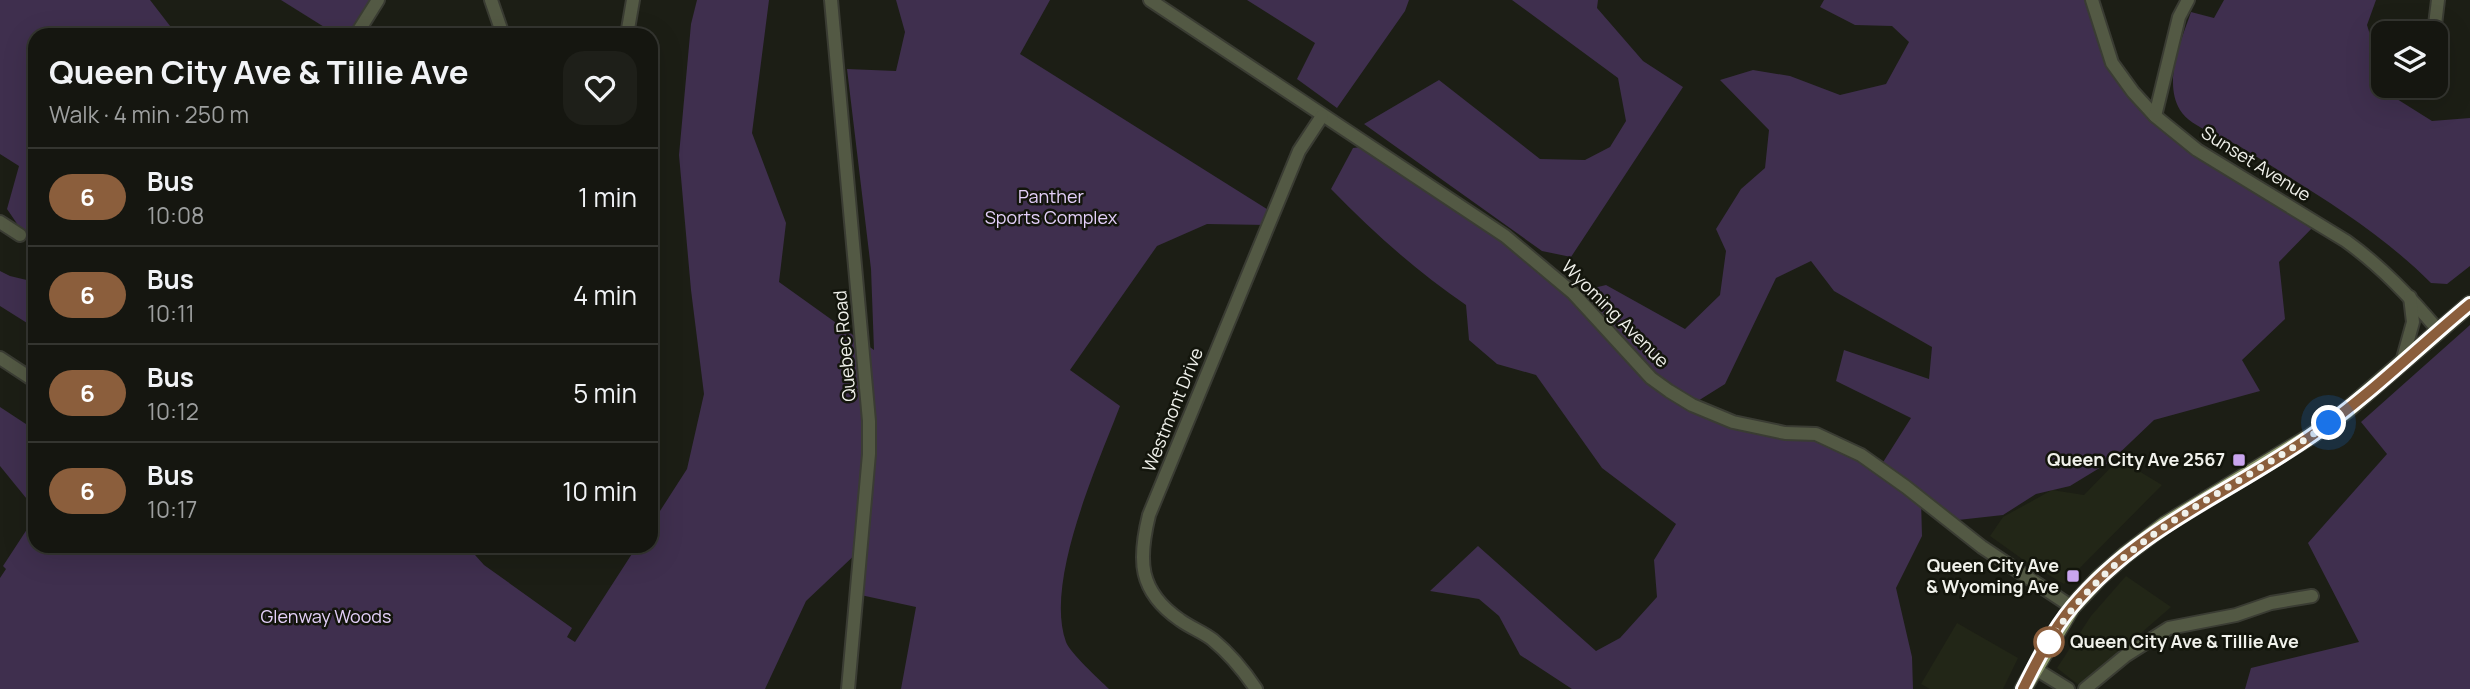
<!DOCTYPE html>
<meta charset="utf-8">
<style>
:root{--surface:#151610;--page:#1e1f19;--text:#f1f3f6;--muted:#9d9f9f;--line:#343530}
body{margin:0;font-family:Manrope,sans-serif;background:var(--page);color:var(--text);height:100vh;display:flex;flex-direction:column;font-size:26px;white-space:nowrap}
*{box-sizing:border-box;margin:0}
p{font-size:23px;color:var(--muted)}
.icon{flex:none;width:38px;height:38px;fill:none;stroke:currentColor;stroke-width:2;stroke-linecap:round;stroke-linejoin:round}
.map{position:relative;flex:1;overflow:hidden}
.details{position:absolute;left:28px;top:28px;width:630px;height:525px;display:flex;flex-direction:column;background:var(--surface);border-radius:21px;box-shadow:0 7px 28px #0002,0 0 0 2px var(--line)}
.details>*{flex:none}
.badge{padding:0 14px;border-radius:23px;font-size:24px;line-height:46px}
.buttons{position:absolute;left:2371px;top:21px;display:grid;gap:14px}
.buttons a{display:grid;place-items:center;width:77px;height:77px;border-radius:14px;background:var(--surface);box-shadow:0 7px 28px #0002,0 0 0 2px var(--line);font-size:35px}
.you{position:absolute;width:35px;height:35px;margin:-18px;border:5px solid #fff;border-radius:50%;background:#1a73e8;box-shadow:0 0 0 10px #1a73e833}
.map>.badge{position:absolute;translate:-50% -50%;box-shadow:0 0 0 4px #fff}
.round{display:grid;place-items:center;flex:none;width:74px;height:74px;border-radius:21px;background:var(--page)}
.overview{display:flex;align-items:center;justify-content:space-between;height:119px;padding:0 21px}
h1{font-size:33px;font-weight:700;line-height:52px}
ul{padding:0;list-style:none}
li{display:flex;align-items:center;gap:21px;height:98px;padding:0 21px;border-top:2px solid var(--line)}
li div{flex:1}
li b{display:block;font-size:26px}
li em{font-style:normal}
li .badge{min-width:77px;font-weight:700;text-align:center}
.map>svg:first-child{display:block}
</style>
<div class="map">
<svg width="2470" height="689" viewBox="0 0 2470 689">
<rect width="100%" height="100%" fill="#1c1e15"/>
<g fill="#222617">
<polygon points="2119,459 2162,485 2064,584 2025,561 1990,536 2003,517 2052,490 2084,495"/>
<polygon points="2126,576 2171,607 2080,686 2057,668 2091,616"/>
<polygon points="1957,623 2018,658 2003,689 1930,689 1921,684"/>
</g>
<g fill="#3f2f4e" fill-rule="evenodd">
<polygon points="0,0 150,0 177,35 35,35 35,250 7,209 19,166 0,154"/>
<polygon points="281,0 378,0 356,35 337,35"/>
<path d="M697,0H769L752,133L786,223L779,282L874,350L871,269L847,69L896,71L905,32L896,0H1050L1020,54L1273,213L1267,225L1207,224L1157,246L1070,370L1120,406C1098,464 1044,582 1066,642C1070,653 1099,679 1109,689H901L916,607L856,594L860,550L806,601L765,689H0V578L6,569L3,566L35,517V546H467L484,565L572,628L567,637L575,642L637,546H651V525L687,469L704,394L691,290L679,155L691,24Z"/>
<polygon points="1247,0 1409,0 1405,11 1337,108 1297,79 1315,43"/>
<polygon points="1512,0 1598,0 1597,8 1643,61 1683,87 1571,257 1542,251 1364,124 1439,80 1540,159 1585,160 1610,147 1626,121 1618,78"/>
<path d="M1824,0H2092L2102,37L2154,116L2317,223L2279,262L2285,319L2242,360L2260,391L2154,420L2111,461L2070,486L2036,494L2003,515L1949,521L1921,500L1922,536L1896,588L1912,657L1913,689H1572L1520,655L1499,616L1479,599L1430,591L1478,546L1596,651L1620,638L1657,597L1654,560L1676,524L1602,468L1536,375L1497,364L1469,340L1466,305C1416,271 1373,232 1331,189L1353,148L1369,146L1505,236L1573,293L1606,285L1685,329L1720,295L1726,251L1716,229L1741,189L1765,168L1769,130L1720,80L1753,70L1790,76L1840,95L1886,84L1909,42L1892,26L1855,25L1820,7ZM1811,261L1834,291L1932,347L1929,379L1844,350L1836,381L1911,418L1880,467L1805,433L1712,414L1693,404L1725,384L1776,278Z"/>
<path d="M2224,0H2376L2367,25L2383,77L2384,86H2386L2389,94L2432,121L2470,118V266L2447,284L2431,283C2376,228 2310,190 2244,149C2226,137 2192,129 2180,110C2163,82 2181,41 2191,12L2214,18Z"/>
<polygon points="0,271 10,276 35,282 35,328 0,306"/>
<polygon points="2470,325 2470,689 2245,689 2251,668 2359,642 2308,543 2387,454 2361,422"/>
<polygon points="0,407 35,430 35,509 0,466"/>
</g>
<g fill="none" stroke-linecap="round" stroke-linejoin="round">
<g stroke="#3a3c33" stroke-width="16">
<g id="minor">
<polyline points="491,0 503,35"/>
<polyline points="831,0 869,421 869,454 848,689"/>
<polyline points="1150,0 1505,236 1573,293 1651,378 1669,391 1692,405 1733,422 1785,433 1816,434 1861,455 1906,487 1982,547 2072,607"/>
<path d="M2092,0L2112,63L2133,92L2155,116L2197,150L2346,241C2382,267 2410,297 2438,330"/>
<polyline points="2434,33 2438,0"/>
<polyline points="356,35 378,0"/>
<polyline points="627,35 633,0"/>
<polyline points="2436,43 2439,55"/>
<polyline points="2155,116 2179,17 2188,0"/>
<polyline points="0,222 20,235"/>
<polyline points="0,358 35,381"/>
<polyline points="2402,362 2413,322 2410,297"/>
<polyline points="2034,668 2068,689"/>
<path d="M1256,689C1244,671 1230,654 1213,640C1203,632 1191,628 1180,620C1138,591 1138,560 1149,515L1299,151L1322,116"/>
<polyline points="2085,689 2125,656 2169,628 2236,615 2271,603 2312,596"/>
</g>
</g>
<g stroke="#3a3c33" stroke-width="19">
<polyline id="major" points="2023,689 2072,607 2099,578 2125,555 2166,524 2311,436 2346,411 2470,304"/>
</g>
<use href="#minor" stroke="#535944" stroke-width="12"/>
<use href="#major" stroke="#8a956a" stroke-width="16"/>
</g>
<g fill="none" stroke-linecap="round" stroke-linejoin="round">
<g stroke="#fff" stroke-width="16">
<path id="line" d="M2023,689C2037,661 2052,631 2072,607C2140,526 2231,493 2314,434C2370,395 2418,347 2470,304"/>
</g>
<use href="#line" stroke="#8b5e3c" stroke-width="10"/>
<path stroke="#f0f1eb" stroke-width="7" stroke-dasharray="0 12.6" d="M2049,642C2119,531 2228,496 2329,423"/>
</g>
<g fill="#c9a5ee" stroke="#13150c" stroke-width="2.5">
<rect x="2232" y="453" width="14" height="14" rx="3.5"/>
<rect x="2066" y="569" width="14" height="14" rx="3.5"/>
</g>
<circle fill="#fff" stroke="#8b5e3c" stroke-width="3.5" cx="2049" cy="642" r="14"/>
<g text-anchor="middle" stroke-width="5" stroke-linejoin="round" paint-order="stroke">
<g font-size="18" fill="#f0f1eb" stroke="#13150c">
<text transform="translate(2256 164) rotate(32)" y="6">Sunset Avenue</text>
<text transform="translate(1615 314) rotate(45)" y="6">Wyoming Avenue</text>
<text transform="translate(845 346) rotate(-95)" y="6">Quebec Road</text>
<text transform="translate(1173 410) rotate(-68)" y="6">Westmont Drive</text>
</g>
<g font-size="18" fill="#e4d0fa" stroke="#13150c">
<text x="1051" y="203">Panther<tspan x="1051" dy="21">Sports Complex</tspan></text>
<text x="326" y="623">Glenway Woods</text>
</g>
<g font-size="18" font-weight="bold" fill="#f0f1eb" stroke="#13150c" text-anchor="end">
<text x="2225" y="466">Queen City Ave 2567</text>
<text x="2059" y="572">Queen City Ave<tspan x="2059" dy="21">&amp; Wyoming Ave</tspan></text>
</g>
<g font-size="18" font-weight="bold" fill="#f0f1eb" stroke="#13150c" text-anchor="start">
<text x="2070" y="648">Queen City Ave &amp; Tillie Ave</text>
</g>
</g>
</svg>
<div class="buttons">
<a><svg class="icon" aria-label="layers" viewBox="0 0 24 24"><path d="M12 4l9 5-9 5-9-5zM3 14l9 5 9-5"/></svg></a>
</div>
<div class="you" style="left:2329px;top:423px"></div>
<section class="details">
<div class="overview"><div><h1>Queen City Ave &amp; Tillie Ave</h1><p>Walk · 4 min · 250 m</p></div><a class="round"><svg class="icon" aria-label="heart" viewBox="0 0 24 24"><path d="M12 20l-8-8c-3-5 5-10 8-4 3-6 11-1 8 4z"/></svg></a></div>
<ul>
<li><span class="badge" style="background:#8b5e3c;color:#fff">6</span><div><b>Bus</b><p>10:08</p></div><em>1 min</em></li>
<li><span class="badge" style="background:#8b5e3c;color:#fff">6</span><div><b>Bus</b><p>10:11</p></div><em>4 min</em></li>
<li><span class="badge" style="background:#8b5e3c;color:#fff">6</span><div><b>Bus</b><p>10:12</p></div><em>5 min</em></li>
<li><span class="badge" style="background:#8b5e3c;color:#fff">6</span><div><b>Bus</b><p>10:17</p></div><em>10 min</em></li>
</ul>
</section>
</div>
